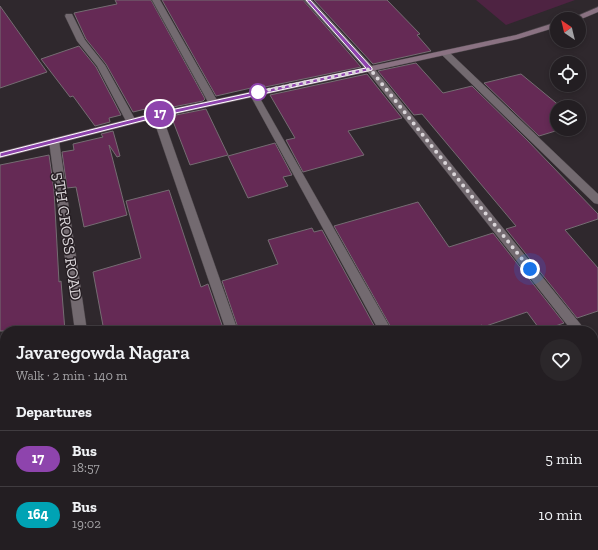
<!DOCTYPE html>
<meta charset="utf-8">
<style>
:root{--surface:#231e22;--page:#2b272a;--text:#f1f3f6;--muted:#a3a2a5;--line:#403c40}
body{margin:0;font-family:"Zilla Slab",serif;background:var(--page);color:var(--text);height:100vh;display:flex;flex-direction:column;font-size:15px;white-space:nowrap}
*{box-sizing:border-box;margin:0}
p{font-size:13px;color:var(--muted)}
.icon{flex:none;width:22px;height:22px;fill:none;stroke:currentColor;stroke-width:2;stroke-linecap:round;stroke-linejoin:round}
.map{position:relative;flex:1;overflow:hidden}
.details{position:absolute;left:0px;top:326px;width:598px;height:224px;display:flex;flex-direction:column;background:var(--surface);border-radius:16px 16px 0 0;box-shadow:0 2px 6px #0003,0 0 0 1px var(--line)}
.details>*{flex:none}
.badge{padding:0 8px;border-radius:13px;font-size:14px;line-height:26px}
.needle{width:26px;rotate:325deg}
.controls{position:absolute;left:550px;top:12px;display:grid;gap:8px}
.controls a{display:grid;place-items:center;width:36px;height:36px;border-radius:50%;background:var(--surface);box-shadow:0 2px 6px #0003,0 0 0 1px var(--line);font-size:20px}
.you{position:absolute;width:20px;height:20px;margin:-10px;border:3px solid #fff;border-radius:50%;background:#1a73e8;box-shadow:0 0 0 6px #1a73e833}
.map>.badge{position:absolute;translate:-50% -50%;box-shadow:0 0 0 2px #fff}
h2{padding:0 16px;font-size:15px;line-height:36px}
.round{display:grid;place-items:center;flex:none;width:42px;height:42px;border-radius:21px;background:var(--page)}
.overview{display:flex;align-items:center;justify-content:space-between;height:68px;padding:0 16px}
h1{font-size:19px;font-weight:600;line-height:30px}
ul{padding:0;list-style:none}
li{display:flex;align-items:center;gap:12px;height:56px;padding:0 16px;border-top:1px solid var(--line)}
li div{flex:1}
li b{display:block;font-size:15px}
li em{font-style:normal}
li .badge{min-width:44px;font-weight:700;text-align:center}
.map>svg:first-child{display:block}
</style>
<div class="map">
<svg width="598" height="550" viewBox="0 0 598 550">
<rect width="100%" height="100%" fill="#2f282d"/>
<polygon fill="#4e2342" points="476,0 575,0 506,25"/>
<g fill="#652a55" stroke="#756c72">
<polygon points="115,0 151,0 205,99 203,101 168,108 166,104 133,112 106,64 86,39 74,13 117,4"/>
<polygon points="162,0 303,0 361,67 265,87 264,85 216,96"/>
<polygon points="314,0 387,0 420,34 417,35 431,51 373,64"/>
<polygon points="0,6 47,72 0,88"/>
<polygon points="79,46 96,67 121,115 109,118 110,122 95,126 73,96 70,97 41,59"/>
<polygon points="416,63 443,93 472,86 527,140 598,214 598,219 565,230 598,268 598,311 577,318 506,229 516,226 422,114 414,115 378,71"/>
<polygon points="367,74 402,118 348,131 364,155 303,172 286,140 295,138 270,95"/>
<polygon points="521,74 561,107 557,107 557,129 562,129 539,136 484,83"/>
<polygon points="206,109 228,155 190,165 171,116"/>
<polygon points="113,131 120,156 117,157 109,145 127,215 84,227 76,187 67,188 62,152 74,150 73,144 103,137 101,134"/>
<polygon points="275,143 292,175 283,177 288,186 248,198 228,156"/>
<polygon points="49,155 54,190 59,282 61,281 65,331 0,331 0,165"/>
<polygon points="169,190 201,287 208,284 224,331 104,331 93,272 141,258 126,201"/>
<polygon points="418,202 449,247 493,233 564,323 541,331 527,312 483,327 482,325 465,331 393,331 334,226"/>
<polygon points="312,228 314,232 322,230 377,331 239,331 222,281 278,264 268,240"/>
</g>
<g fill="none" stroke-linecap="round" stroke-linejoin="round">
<g stroke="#4a4448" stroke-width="1">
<g id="street">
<polygon points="152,0 160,0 218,102 216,104 210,104 208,102"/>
<polygon points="304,0 312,0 373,67 586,331 572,331 367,71"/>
<polygon points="66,14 72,14 85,40 105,65 136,121 134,123 131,124 126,121 97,66 77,41 65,16"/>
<polygon points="442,51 448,51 598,194 598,204 594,203 442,55 441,53"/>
<polygon points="253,90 257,93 392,331 379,331 249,93"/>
<polygon points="157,112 162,115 238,331 226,331 152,115"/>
<polygon points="54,138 59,141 87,331 75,331 49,141"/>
<polygon points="593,341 598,343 598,359 593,357"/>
<polygon points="62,545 78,545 77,550 61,550"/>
<rect x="223" y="545" width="16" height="5"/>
</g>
</g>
<g stroke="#4a4448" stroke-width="1">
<g id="secondary">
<polygon points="598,7 598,12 579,20 570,19"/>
<polygon points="557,22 557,27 518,39 157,118 0,158 0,152 157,112 516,35"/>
</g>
</g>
<use href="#street" fill="#736a70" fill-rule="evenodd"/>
<use href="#secondary" fill="#8a7282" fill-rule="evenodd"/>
</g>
<polygon fill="#8e44ad" stroke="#fff" points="306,0 310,0 372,68 372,70 157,117 0,157 0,153 157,113 366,68"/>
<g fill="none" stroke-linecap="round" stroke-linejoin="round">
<polyline stroke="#dad5d9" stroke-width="4" stroke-dasharray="0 7.2" points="258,92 253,93 370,69 530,269"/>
</g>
<circle fill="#fff" stroke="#8e44ad" stroke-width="2" cx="258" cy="92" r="8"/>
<g text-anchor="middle" stroke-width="3" stroke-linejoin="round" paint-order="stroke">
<g font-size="16" fill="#dad5d9" stroke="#261e23">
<text transform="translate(68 236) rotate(82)" y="6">5TH CROSS ROAD</text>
</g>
</g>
</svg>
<div class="controls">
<a><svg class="needle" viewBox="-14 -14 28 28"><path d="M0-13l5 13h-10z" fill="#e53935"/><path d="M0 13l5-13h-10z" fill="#a3a2a5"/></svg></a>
<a><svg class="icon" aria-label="locate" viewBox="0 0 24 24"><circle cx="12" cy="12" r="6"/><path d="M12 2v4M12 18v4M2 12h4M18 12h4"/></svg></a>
<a><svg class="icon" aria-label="layers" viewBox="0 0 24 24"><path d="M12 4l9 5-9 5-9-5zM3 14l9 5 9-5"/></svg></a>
</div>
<div class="you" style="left:530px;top:269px"></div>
<b class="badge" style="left:160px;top:114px;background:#8e44ad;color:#fff">17</b>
<section class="details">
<div class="overview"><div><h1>Javaregowda Nagara</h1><p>Walk · 2 min · 140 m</p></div><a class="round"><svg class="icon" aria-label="heart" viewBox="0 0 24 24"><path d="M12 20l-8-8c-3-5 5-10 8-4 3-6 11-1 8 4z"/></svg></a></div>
<h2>Departures</h2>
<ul>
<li><span class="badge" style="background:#8e44ad;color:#fff">17</span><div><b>Bus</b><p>18:57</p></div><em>5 min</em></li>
<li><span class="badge" style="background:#00a3b4;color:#fff">164</span><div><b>Bus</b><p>19:02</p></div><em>10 min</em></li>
</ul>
</section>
</div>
